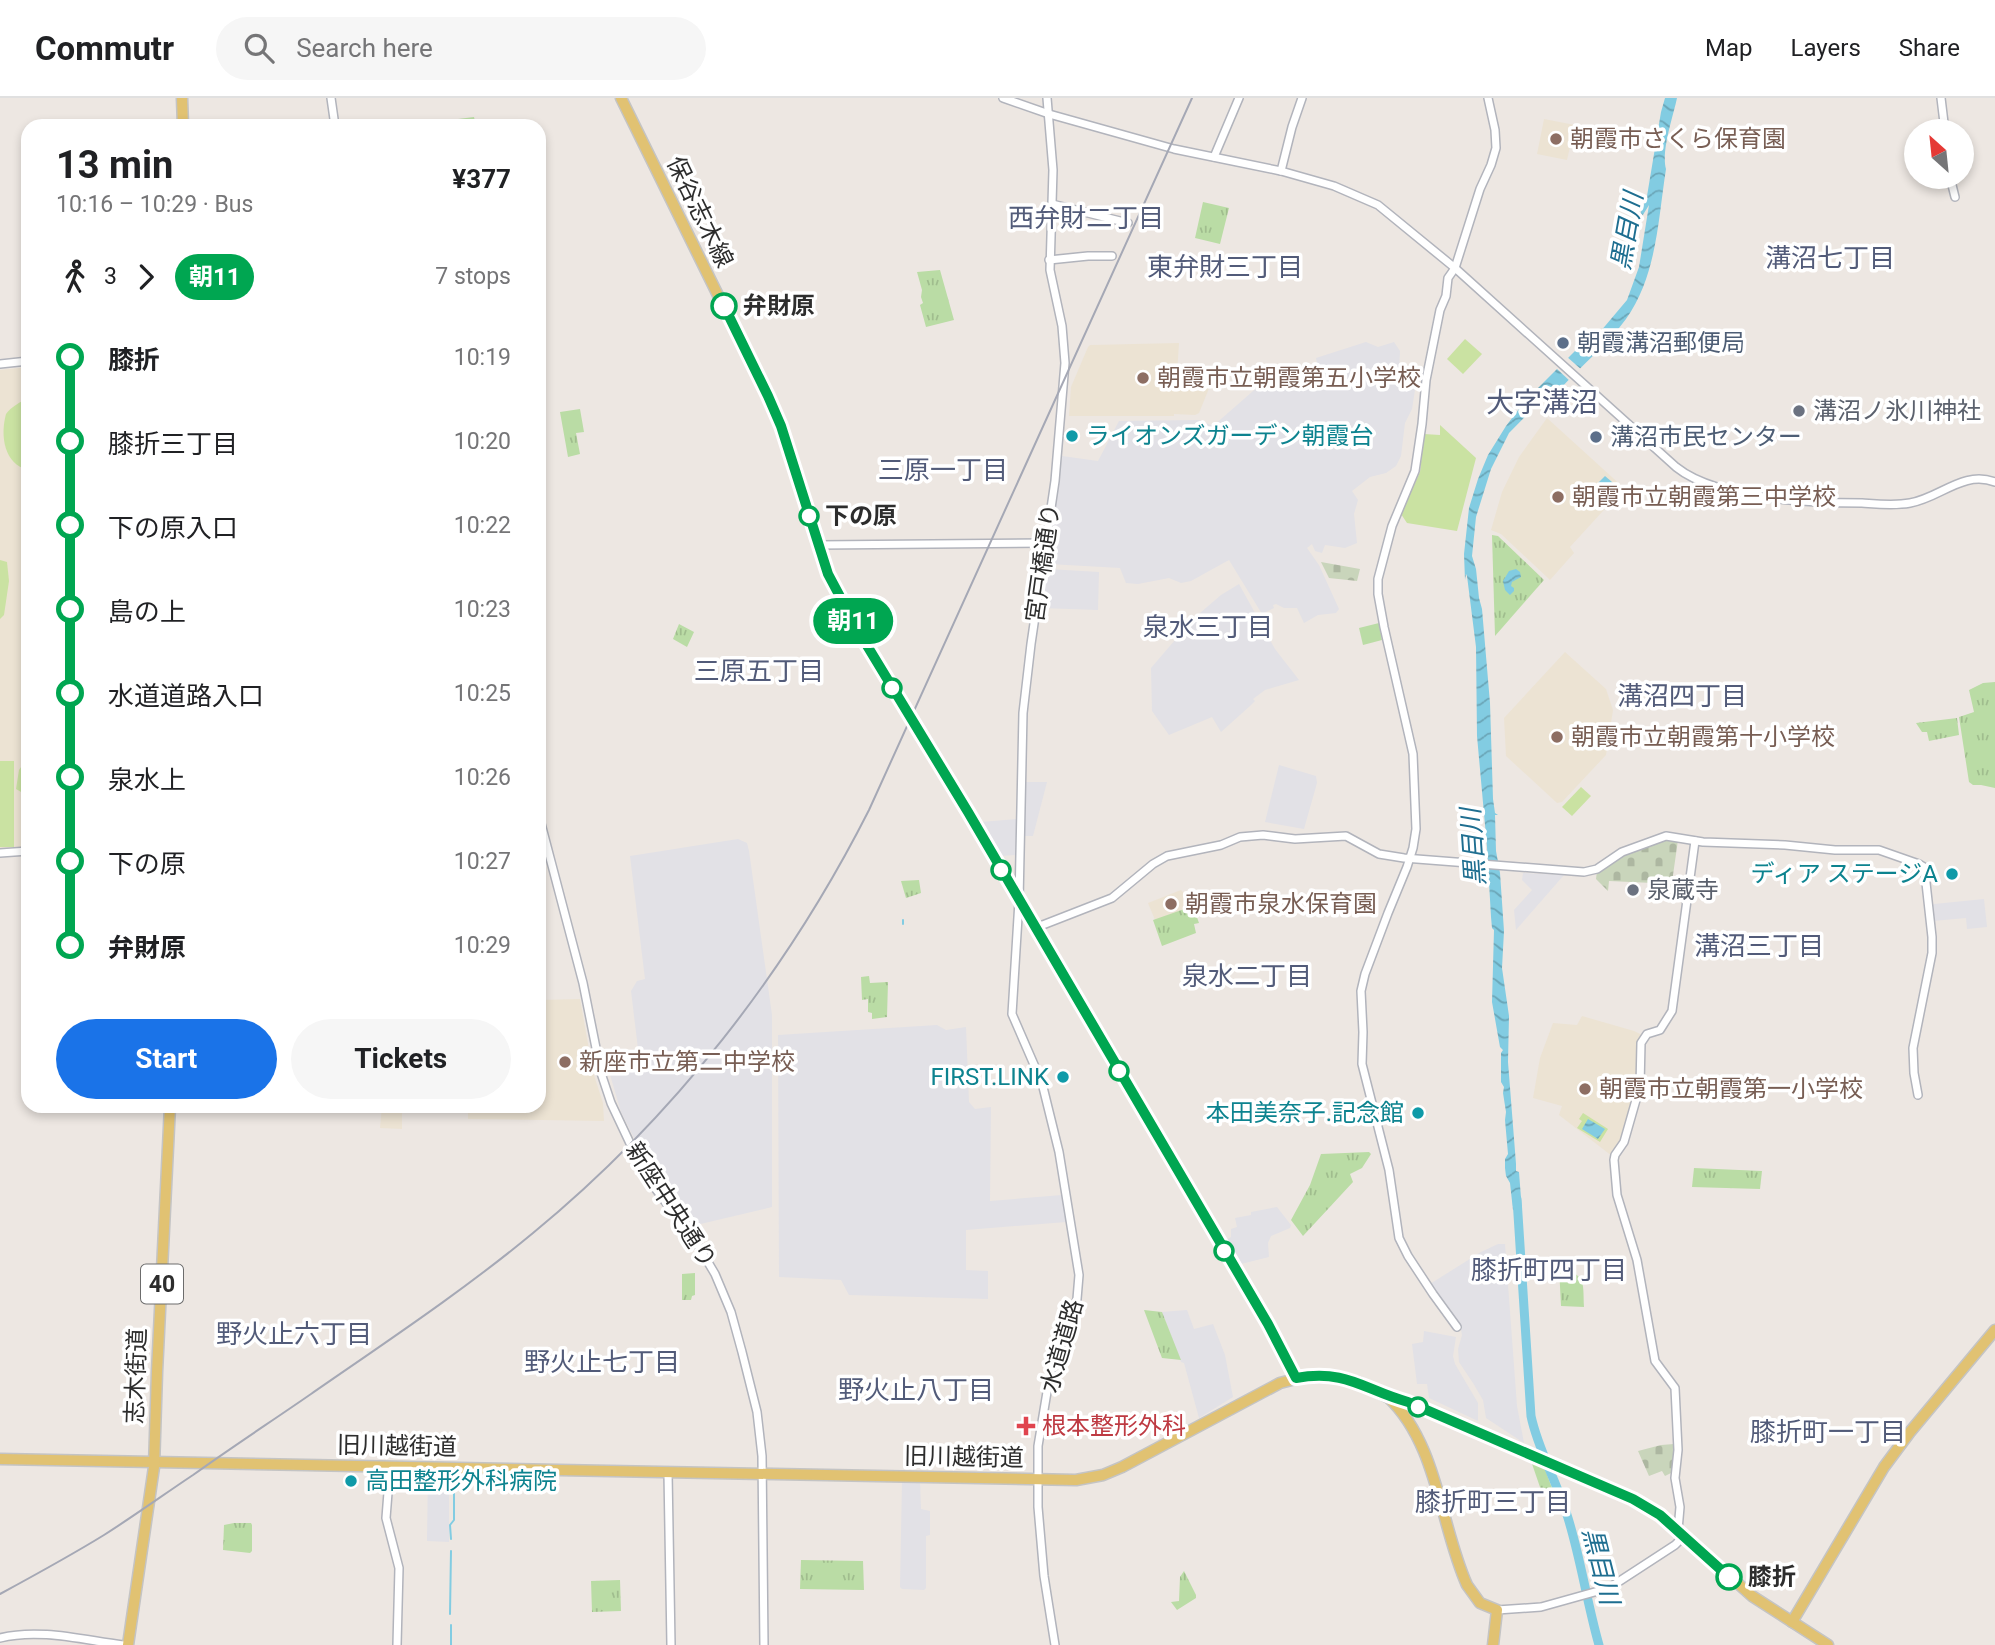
<!DOCTYPE html>
<meta charset="utf-8">
<style>
:root{--surface:#fff;--page:#f6f6f6;--text:#202124;--muted:#757577;--line:#e0e0e0;--accent:#1a73e8}
body{margin:0;font-family:Roboto,"Noto Sans JP",sans-serif;background:var(--page);color:var(--text);height:100vh;display:flex;flex-direction:column;font-size:26px;white-space:nowrap}
*{box-sizing:border-box;margin:0}
p{font-size:23px;color:var(--muted)}
.icon{flex:none;width:38px;height:38px;fill:none;stroke:currentColor;stroke-width:2;stroke-linecap:round;stroke-linejoin:round}
.map{position:relative;flex:1;overflow:hidden}
.details{position:absolute;left:21px;top:21px;width:525px;height:994px;display:flex;flex-direction:column;background:var(--surface);border-radius:21px;box-shadow:0 4px 10px #0003}
.details>*{flex:none}
.badge{padding:0 14px;border-radius:23px;font-size:24px;line-height:46px}
.needle{width:46px;rotate:333deg}
.fabs{position:absolute;left:1904px;top:21px;display:grid;gap:14px}
.fabs a{display:grid;place-items:center;width:70px;height:70px;border-radius:50%;background:var(--surface);box-shadow:0 4px 10px #0003;font-size:35px}
.map>.badge{position:absolute;translate:-50% -50%;box-shadow:0 0 0 4px #fff}
.legs{display:flex;align-items:center;gap:10px;height:77px;padding:0 35px;font-size:23px}
.legs p{margin-inline-start:auto}
.head{display:flex;align-items:center;justify-content:space-between;height:119px;padding:0 35px}
h1{font-size:38px;font-weight:700;line-height:52px}
.action{display:flex;gap:14px;margin-top:auto;padding:14px 35px}
.action a{flex:1;height:80px;border-radius:42px;background:var(--accent);color:#fff;font-size:28px;font-weight:700;line-height:80px;text-align:center}
.action a+a{background:var(--page);color:var(--text)}
ul{padding:0 35px;list-style:none}
li{display:flex;align-items:center;gap:24px;height:84px;font-size:26px}
li i{display:grid;place-items:center;width:10px;height:100%;margin:0 9px;background:currentColor}
li i::after{content:'';width:18px;height:18px;margin:-9px;border:5px solid;border-radius:50%;background:var(--surface)}
li p{margin-inline-start:auto}
li:first-child i{background:linear-gradient(#0000 50%,currentColor 0)}
li:last-child i{background:linear-gradient(currentColor 50%,#0000 0)}
header{display:flex;align-items:center;gap:42px;box-sizing:border-box;height:98px;padding:0 35px;background:var(--surface);border-bottom:2px solid var(--line)}
header strong{font-size:33px}
nav{display:flex;gap:38px;margin-inline-start:auto;font-size:24px}
.search{width:490px;height:63px;background:var(--page);display:flex;align-items:center;gap:18px;box-sizing:border-box;padding:0 24px;border-radius:38px;color:var(--muted);font-size:26px}
.map>svg:first-child{display:block}
</style>
<header>
<strong>Commutr</strong>
<div class="search"><svg class="icon" aria-label="search" viewBox="0 0 24 24"><circle cx="10" cy="10" r="6"/><path d="M15 15l6 6"/></svg>Search here</div>
<nav><a>Map</a><a>Layers</a><a>Share</a></nav>
</header>
<div class="map">
<svg width="1995" height="1547" viewBox="0 0 1995 1547">
<defs>
<pattern id="cemetery-stones" width="16" height="16" patternUnits="userSpaceOnUse" patternTransform="scale(1.75)"><rect width="16" height="16" fill="#c9d5bb"/><path d="M2 7V4a2 2 0 0 1 4 0v3zM10 15v-3a2 2 0 0 1 4 0v3z" fill="#adb7a1"/></pattern>
<pattern id="park-tufts" width="24" height="20" patternUnits="userSpaceOnUse" patternTransform="scale(1.75)"><rect width="24" height="20" fill="#badca5"/><path d="M3 7l-1-3M5 7V3M7 7l1-3M15 17l-1-3M17 17v-4M19 17l1-3" fill="none" stroke="#a0bd8e"/></pattern>
<pattern id="water-waves" width="16" height="10" patternUnits="userSpaceOnUse" patternTransform="scale(1.75)"><rect width="16" height="10" fill="#82cce2"/><path d="M0 5q4-4 8 0t8 0" fill="none" stroke="#6ba6b8"/></pattern>
</defs>
<rect width="100%" height="100%" fill="#ede7e2"/>
<g fill="#e2e1e6">
<polygon points="1366,244 1378,249 1394,244 1400,253 1399,274 1411,282 1415,292 1412,311 1405,325 1401,358 1396,368 1386,375 1370,379 1352,393 1358,402 1354,416 1357,445 1345,450 1325,447 1322,455 1315,453 1312,446 1307,450 1319,467 1339,511 1336,515 1318,517 1304,525 1297,510 1284,510 1276,506 1273,507 1274,510 1262,516 1229,462 1191,483 1181,485 1169,480 1138,486 1126,485 1120,470 1049,466 1048,464 1062,358 1098,363 1119,323 1199,322 1213,328 1268,280 1296,277 1318,270 1316,260"/>
<polygon points="1048,471 1099,474 1098,512 1041,510 1046,474"/>
<polygon points="1239,486 1275,551 1299,582 1265,592 1253,601 1255,603 1250,608 1221,634 1212,619 1169,637 1152,613 1151,570 1193,521 1221,497"/>
<polygon points="1279,667 1316,678 1317,685 1304,731 1265,724"/>
<polygon points="1024,684 1047,684 1033,738 1024,738"/>
<polygon points="1017,721 1015,757 1001,758 981,724"/>
<polygon points="738,741 747,745 749,753 772,917 772,1109 692,1128 663,1090 645,1062 621,1014 606,963 639,959 631,893 637,883 645,881 630,758"/>
<polygon points="1523,775 1564,777 1516,832 1514,812 1532,792 1522,782"/>
<polygon points="1984,801 1987,829 1967,831 1966,820 1933,823 1932,808 1934,806"/>
<polygon points="937,927 946,932 966,929 969,1004 975,1011 991,1009 990,1103 1062,1097 1066,1124 966,1132 966,1172 988,1173 988,1201 849,1197 841,1182 779,1179 778,937"/>
<polygon points="1277,1109 1291,1127 1290,1130 1271,1138 1268,1145 1269,1159 1237,1167 1223,1144 1231,1139 1231,1131 1237,1129 1235,1120 1251,1117 1251,1114"/>
<polygon points="1498,1146 1505,1146 1517,1308 1524,1345 1486,1320 1483,1302 1473,1285 1459,1264 1458,1251 1462,1237 1460,1227 1430,1186 1481,1154"/>
<polygon points="1187,1212 1194,1231 1213,1226 1225,1257 1233,1299 1199,1320 1184,1265 1181,1264 1162,1214"/>
<polygon points="1424,1233 1456,1239 1453,1258 1455,1266 1478,1305 1478,1323 1429,1300 1427,1286 1417,1286 1412,1246 1423,1244"/>
<polygon points="428,1374 449,1374 449,1444 427,1443"/>
<polygon points="902,1383 920,1383 921,1411 930,1413 930,1437 926,1438 926,1490 924,1492 902,1491 900,1489"/>
</g>
<g fill="#ece3d3">
<polygon points="1544,21 1575,27 1567,62 1537,56"/>
<polygon points="1179,245 1177,275 1214,278 1199,315 1195,317 1174,316 1174,318 1069,318 1071,289 1088,249 1090,247"/>
<polygon points="28,269 28,749 0,751 0,272"/>
<polygon points="1547,320 1624,390 1570,449 1574,455 1550,482 1501,436 1491,432 1502,394 1519,359"/>
<polygon points="1565,554 1606,591 1613,612 1606,657 1562,704 1557,705 1506,658 1504,620"/>
<polygon points="1181,792 1183,794 1190,792 1193,808 1155,822 1148,805"/>
<polygon points="580,901 593,974 603,1005 604,1023 468,1021 468,1008 539,1008 539,902"/>
<polygon points="1582,918 1634,933 1642,937 1639,944 1637,987 1622,1042 1612,1058 1559,1017 1562,1008 1533,1000 1540,960 1553,925 1577,927"/>
<polygon points="382,1008 402,1008 402,1031 380,1030"/>
</g>
<g fill="url(#cemetery-stones)">
<polygon points="1321,464 1360,471 1357,483 1329,480"/>
<polygon points="1661,741 1678,742 1670,798 1655,796 1656,784 1653,785 1609,783 1608,793 1596,781 1597,773 1614,761"/>
<polygon points="1674,1346 1673,1374 1665,1378 1662,1373 1649,1378 1638,1353 1661,1347"/>
</g>
<g fill="url(#park-tufts)">
<polygon points="474,19 476,28 434,28 434,24"/>
<polygon points="1203,104 1229,110 1220,146 1195,140"/>
<polygon points="940,172 954,222 926,229 920,207 923,205 921,199 922,192 917,174"/>
<polygon points="580,311 584,334 576,335 580,356 568,359 560,314"/>
<polygon points="1492,437 1498,438 1544,482 1495,538"/>
<polygon points="1379,525 1382,542 1363,547 1359,530"/>
<polygon points="679,526 694,534 687,549 673,541"/>
<polygon points="1995,584 1995,690 1981,687 1973,687 1969,684 1959,619 1974,614 1969,592 1983,585"/>
<polygon points="1957,620 1959,637 1929,643 1927,634 1922,634 1916,625"/>
<polygon points="919,782 921,795 906,800 901,783"/>
<polygon points="1193,808 1199,825 1194,826 1196,835 1162,848 1153,822"/>
<polygon points="869,878 870,885 888,884 887,919 872,921 872,915 868,914 868,901 862,902 861,879"/>
<polygon points="1369,1054 1371,1056 1362,1070 1350,1076 1353,1084 1303,1138 1291,1122 1310,1087 1321,1056"/>
<polygon points="1694,1070 1762,1073 1760,1091 1692,1089"/>
<path d="M1559,1169C1586,1178 1583,1182 1584,1209L1561,1208Z"/>
<polygon points="695,1175 695,1197 692,1198 691,1202 682,1202 682,1176"/>
<polygon points="1144,1212 1162,1214 1181,1262 1162,1260"/>
<polygon points="1531,1363 1544,1369 1552,1390 1542,1395"/>
<polygon points="234,1425 251,1425 252,1427 252,1453 250,1455 223,1452 224,1427"/>
<polygon points="801,1462 863,1463 864,1492 800,1491"/>
<polygon points="1184,1473 1196,1497 1196,1500 1177,1512 1171,1504 1179,1503 1180,1479"/>
<polygon points="620,1482 621,1513 592,1514 591,1483"/>
</g>
<g fill="#cae2a2">
<polygon points="1465,241 1482,256 1463,276 1447,261"/>
<path d="M28,300V372C4,366 0,338 6,316C11,309 20,304 28,300Z"/>
<polygon points="1440,327 1476,360 1457,433 1407,425 1401,416 1420,374 1424,336 1440,337"/>
<polygon points="0,462 7,464 9,483 4,517 0,521"/>
<polygon points="28,659 28,698 16,691 19,672"/>
<rect x="0" y="663" width="14" height="86"/>
<polygon points="1581,689 1591,698 1572,718 1562,709"/>
<polygon points="1583,1015 1608,1031 1600,1044 1577,1030 1582,1023 1579,1021"/>
</g>
<g fill="url(#water-waves)">
<path d="M1665,0H1677C1673,19 1661,53 1666,71C1658,122 1657,177 1626,221C1608,246 1581,268 1560,291L1557,297L1547,307H1544L1554,296L1557,288H1555L1509,335L1491,371L1476,419L1472,458L1476,471L1479,500L1482,511L1490,605L1493,701L1495,715L1498,717H1495L1496,753L1500,775L1504,833L1502,870L1509,918L1508,964L1516,1066V1073L1519,1074L1522,1113L1513,1112L1510,1085L1506,1078L1505,1070V1061L1508,1056L1505,1022L1506,1014L1503,995L1504,989L1501,984V955L1503,952L1500,949L1492,904L1494,832L1492,830L1491,819L1487,749L1477,638L1476,549L1467,478L1466,476L1465,482L1464,456L1469,410L1478,381L1488,357L1506,328L1525,303L1582,246L1600,234L1627,202L1639,169L1649,107L1641,120L1639,121V119L1647,98L1661,14Z"/>
<polygon points="1605,378 1619,390 1612,398 1598,385"/>
<polygon points="1516,471 1520,474 1521,479 1512,484 1511,488 1514,490 1514,493 1510,497 1505,492 1503,483 1509,473"/>
<polygon points="1588,1021 1605,1031 1598,1041 1582,1031"/>
</g>
<polygon fill="#ede7e2" points="1566,258 1583,273 1572,285 1556,270"/>
<g fill="none" stroke-linecap="round" stroke-linejoin="round">
<g stroke="#82cce2" stroke-width="2">
<polyline points="903,822 903,826"/>
<polyline points="451,1441 450,1427 454,1422 454,1386"/>
<polyline points="450,1516 451,1453"/>
<polyline points="451,1527 451,1547"/>
</g>
<path stroke="#82cce2" stroke-width="9" d="M1517,1101L1531,1318C1538,1352 1558,1386 1568,1420C1581,1462 1587,1505 1599,1547"/>
<g stroke="#b2b4bc" stroke-width="10">
<g id="minor">
<polyline points="331,0 335,28"/>
<path d="M1003,0L1049,16L1174,51L1281,73L1334,88L1378,107L1455,170L1676,369C1717,402 1810,405 1862,405C1877,406 1894,408 1910,405C1940,400 1963,372 1995,384"/>
<polyline points="1047,0 1053,72 1050,172 1062,228 1065,265 1055,383 1031,546 1023,615 1019,803 1012,916 1042,985 1059,1054 1079,1177 1077,1201 1050,1276 1038,1348 1038,1409 1044,1478 1055,1547"/>
<polyline points="1941,0 1945,33"/>
<polyline points="1214,59 1239,0"/>
<polyline points="1281,73 1292,29 1302,0"/>
<polyline points="1950,79 1955,99"/>
<polyline points="1052,106 1128,125"/>
<polyline points="1049,162 1088,158 1112,158"/>
<polyline points="0,266 28,263"/>
<polyline points="818,447 1046,445"/>
<polyline points="539,718 583,885 601,975 611,1005 636,1058 652,1086 699,1149 715,1176 731,1214 742,1254 757,1314 762,1358 764,1547"/>
<polyline points="0,755 28,753"/>
<polyline points="1035,830 1112,800 1153,766 1167,758 1221,747 1240,739 1263,737 1295,741 1346,738 1379,756 1404,760 1584,774 1597,771 1622,754 1666,738 1703,744 1785,747 1835,752 1879,752 1919,766 1924,769 1925,776 1932,839 1932,855 1913,950 1914,975 1918,997"/>
<polyline points="1457,1229 1433,1196 1408,1158 1399,1140 1389,1072 1362,966 1363,934 1361,893 1365,876 1388,815 1407,769 1413,750 1416,731 1413,656 1384,529 1378,496 1378,481 1392,428 1415,373 1422,326 1426,282 1440,212 1446,198 1448,180 1455,170 1480,91 1491,67 1496,50 1495,32 1488,0"/>
<polyline points="390,1369 386,1420 399,1470 397,1547"/>
<polyline points="668,1375 671,1547"/>
<polyline points="1678,1432 1680,1409 1675,1380 1678,1352 1675,1290 1655,1263 1637,1162 1617,1097 1614,1062 1615,1057 1624,1044 1640,988 1641,945 1647,936 1660,932 1672,913 1695,743"/>
<polyline points="1497,1512 1541,1509 1609,1490 1675,1447 1684,1438"/>
<path d="M0,1540C39,1530 83,1542 123,1547"/>
</g>
</g>
<g stroke="#c4c4c4" stroke-width="13">
<g id="major">
<polyline points="182,0 183,28"/>
<polyline points="621,0 772,307 781,328 828,476 860,536 968,714 1267,1226 1296,1280"/>
<path d="M1388,1299C1438,1346 1440,1427 1467,1487L1480,1505L1497,1512L1493,1547"/>
<polyline points="0,1361 1076,1382 1103,1377 1122,1369 1280,1285 1303,1279 1337,1279 1358,1284 1387,1299 1408,1304 1640,1405 1669,1424 1752,1498 1828,1547"/>
<polyline points="1792,1524 1884,1369 1910,1334 1995,1232"/>
<polyline points="128,1547 154,1369 157,1274 170,1008"/>
</g>
</g>
<use href="#minor" stroke="#fff" stroke-width="7"/>
<use href="#major" stroke="#e1c272" stroke-width="10"/>
<path stroke="#a5a8b5" stroke-width="2" d="M0,1496C35,1477 70,1458 104,1437C134,1418 163,1397 193,1377C232,1349 272,1323 311,1296C386,1244 463,1193 533,1135C673,1020 787,874 869,712L1192,0"/>
</g>
<g fill="none" stroke-linecap="round" stroke-linejoin="round">
<g stroke="#fff" stroke-width="16">
<path id="line-1" d="M724,208L768,298L781,328L828,476L860,536L968,714L1268,1226L1296,1280C1347,1271 1364,1292 1408,1304L1633,1401L1660,1417L1729,1479"/>
</g>
<use href="#line-1" stroke="#00a651" stroke-width="10"/>
</g>
<g fill="#8d6e63" stroke="#fff" stroke-width="2.5">
<circle cx="1556" cy="41" r="7"/>
<circle cx="1143" cy="280" r="7"/>
<circle cx="1558" cy="399" r="7"/>
<circle cx="1557" cy="639" r="7"/>
<circle cx="1171" cy="806" r="7"/>
<circle cx="565" cy="964" r="7"/>
<circle cx="1585" cy="991" r="7"/>
</g>
<g fill="#fff" stroke="#00a651" stroke-width="3.5">
<circle cx="724" cy="208" r="12"/>
<circle cx="809" cy="418" r="9"/>
<circle cx="892" cy="590" r="9"/>
<circle cx="1001" cy="772" r="9"/>
<circle cx="1119" cy="973" r="9"/>
<circle cx="1224" cy="1153" r="9"/>
<circle cx="1418" cy="1309" r="9"/>
<circle cx="1729" cy="1479" r="12"/>
</g>
<g fill="#5c6f8a" stroke="#fff" stroke-width="2.5">
<circle cx="1563" cy="245" r="7"/>
<circle cx="1596" cy="339" r="7"/>
</g>
<g fill="#6b7280" stroke="#fff" stroke-width="2.5">
<circle cx="1799" cy="313" r="7"/>
<circle cx="1633" cy="792" r="7"/>
</g>
<g fill="#0f9aa8" stroke="#fff" stroke-width="2.5">
<circle cx="1072" cy="338" r="7"/>
<circle cx="1952" cy="776" r="7"/>
<circle cx="1063" cy="979" r="7"/>
<circle cx="1418" cy="1015" r="7"/>
<circle cx="351" cy="1383" r="7"/>
</g>
<path fill="#e0444e" stroke="#fff" stroke-width="2.5" d="M1022.5 1317.5h7v7h7v7h-7v7h-7v-7h-7v-7h7z"/>
<g text-anchor="middle" stroke-width="7" stroke-linejoin="round" paint-order="stroke">
<rect fill="#fff" stroke="#6c6c6c" stroke-width="2" x="141" y="1166.5" width="42" height="39" rx="5"/>
<g font-size="23" font-weight="bold" fill="#2d2d2d">
<text x="162" y="1194">40</text>
</g>
<g font-size="24" fill="#785e54" stroke="#fff" text-anchor="start">
<text x="1570" y="49">朝霞市さくら保育園</text>
<text x="1157" y="288">朝霞市立朝霞第五小学校</text>
<text x="1572" y="407">朝霞市立朝霞第三中学校</text>
<text x="1571" y="647">朝霞市立朝霞第十小学校</text>
<text x="1185" y="814">朝霞市泉水保育園</text>
<text x="579" y="972">新座市立第二中学校</text>
<text x="1599" y="999">朝霞市立朝霞第一小学校</text>
</g>
<g font-size="24" fill="#2d2d2d" stroke="#fff">
<text transform="translate(700 114) rotate(64)" y="8">保谷志木線</text>
<text transform="translate(1043 465) rotate(-82)" y="8">宮戸橋通り</text>
<text transform="translate(671 1107) rotate(57)" y="8">新座中央通り</text>
<text transform="translate(1062 1248) rotate(-74)" y="8">水道道路</text>
<text transform="translate(136 1278) rotate(-88)" y="8">志木街道</text>
<text transform="translate(397 1348) rotate(1)" y="8">旧川越街道</text>
<text transform="translate(964 1359) rotate(1)" y="8">旧川越街道</text>
</g>
<g font-size="24" font-weight="bold" fill="#2d2d2d" stroke="#fff" text-anchor="start">
<text x="743" y="216">弁財原</text>
<text x="825" y="426">下の原</text>
<text x="1748" y="1487">膝折</text>
</g>
<g font-size="24" fill="#4e5e75" stroke="#fff" text-anchor="start">
<text x="1577" y="253">朝霞溝沼郵便局</text>
<text x="1610" y="347">溝沼市民センター</text>
</g>
<g font-size="24" fill="#5b616d" stroke="#fff" text-anchor="start">
<text x="1813" y="321">溝沼ノ氷川神社</text>
<text x="1647" y="800">泉蔵寺</text>
</g>
<g font-size="24" fill="#0d838f" stroke="#fff" text-anchor="end">
<text x="1086" y="346" text-anchor="start">ライオンズガーデン朝霞台</text>
<text x="1938" y="784">ディア ステージA</text>
<text x="1049" y="987">FIRST.LINK</text>
<text x="1404" y="1023">本田美奈子.記念館</text>
<text x="365" y="1391" text-anchor="start">高田整形外科病院</text>
</g>
<g font-size="24" fill="#be3a42" stroke="#fff" text-anchor="start">
<text x="1042" y="1336">根本整形外科</text>
</g>
<g font-size="26" fill="#525b79" stroke="#fff">
<text x="1086" y="129">西弁財二丁目</text>
<text x="1830" y="169">溝沼七丁目</text>
<text x="1225" y="178">東弁財三丁目</text>
<text x="943" y="381">三原一丁目</text>
<text x="1208" y="538">泉水三丁目</text>
<text x="759" y="582">三原五丁目</text>
<text x="1682" y="607">溝沼四丁目</text>
<text x="1759" y="857">溝沼三丁目</text>
<text x="1247" y="887">泉水二丁目</text>
<text x="1549" y="1181">膝折町四丁目</text>
<text x="294" y="1245">野火止六丁目</text>
<text x="602" y="1273">野火止七丁目</text>
<text x="916" y="1301">野火止八丁目</text>
<text x="1828" y="1343">膝折町一丁目</text>
<text x="1493" y="1413">膝折町三丁目</text>
</g>
<g font-size="26" font-style="italic" fill="#1e6e90" stroke="#fff">
<text transform="translate(1627 133) rotate(-80)" y="9">黒目川</text>
<text transform="translate(1473 749) rotate(-94)" y="9">黒目川</text>
<text transform="translate(1601 1468) rotate(76)" y="9">黒目川</text>
</g>
<g font-size="28" fill="#525b79" stroke="#fff">
<text x="1542" y="314">大字溝沼</text>
</g>
</g>
</svg>
<div class="fabs">
<a><svg class="needle" viewBox="-14 -14 28 28"><path d="M0-13l5 13h-10z" fill="#e53935"/><path d="M0 13l5-13h-10z" fill="#757577"/></svg></a>
</div>
<b class="badge" style="left:853px;top:523px;background:#00a651;color:#fff">朝11</b>
<section class="details">
<div class="head"><div><h1>13 min</h1><p>10:16 – 10:29 · Bus</p></div><b>¥377</b></div>
<div class="legs"><svg class="icon" aria-label="walk" viewBox="0 0 24 24"><circle cx="13" cy="4" r="2"/><path d="M13 8l-2 6 4 7M11 14l-3 7M7 12l3-4h3l4 4"/></svg>3<svg class="icon" aria-label="forward" viewBox="0 0 24 24"><path d="M9 5l7 7-7 7"/></svg><b class="badge" style="background:#00a651;color:#fff">朝11</b><p>7 stops</p></div>
<ul>
<li><i style="color:#00a651"></i><b>膝折</b><p>10:19</p></li>
<li><i style="color:#00a651"></i><span>膝折三丁目</span><p>10:20</p></li>
<li><i style="color:#00a651"></i><span>下の原入口</span><p>10:22</p></li>
<li><i style="color:#00a651"></i><span>島の上</span><p>10:23</p></li>
<li><i style="color:#00a651"></i><span>水道道路入口</span><p>10:25</p></li>
<li><i style="color:#00a651"></i><span>泉水上</span><p>10:26</p></li>
<li><i style="color:#00a651"></i><span>下の原</span><p>10:27</p></li>
<li><i style="color:#00a651"></i><b>弁財原</b><p>10:29</p></li>
</ul>
<div class="action"><a>Start</a><a>Tickets</a></div>
</section>
</div>
